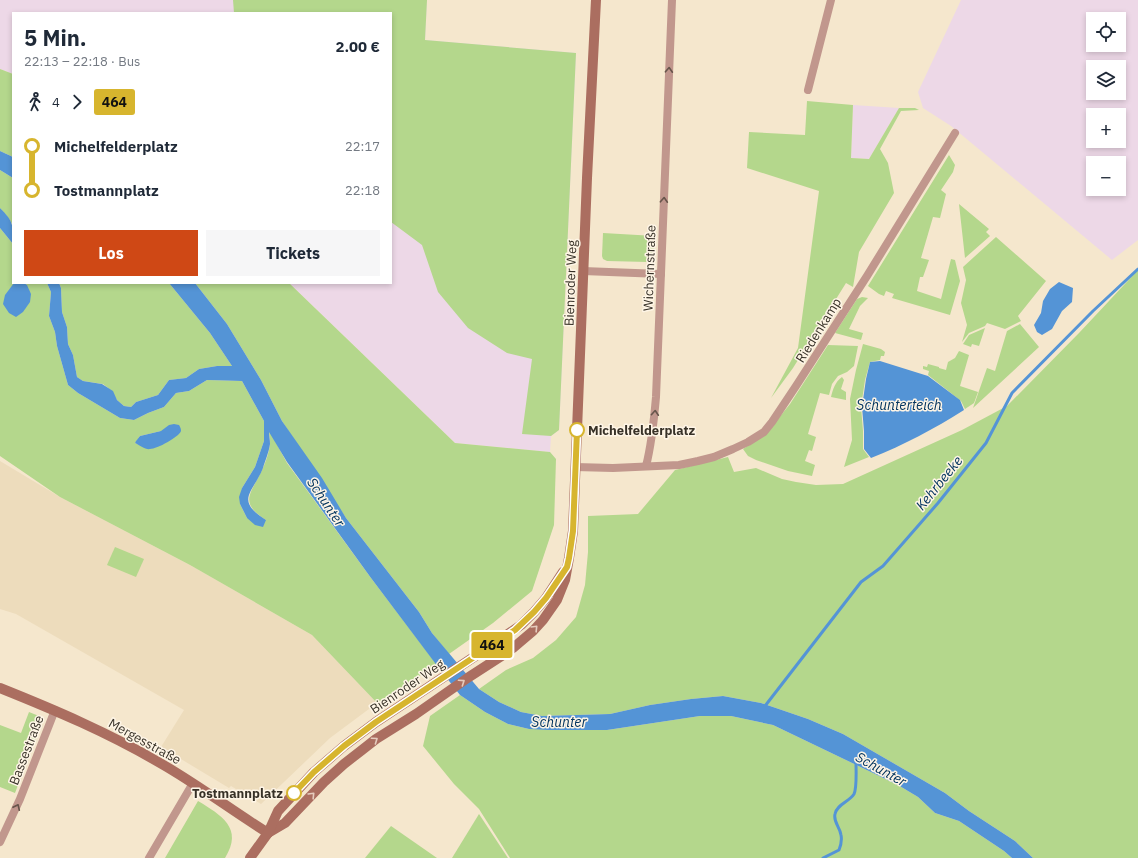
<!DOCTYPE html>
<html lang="de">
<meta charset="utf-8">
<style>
:root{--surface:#fff;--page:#f6f6f7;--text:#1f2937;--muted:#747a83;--accent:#cf4815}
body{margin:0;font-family:"IBM Plex Sans",sans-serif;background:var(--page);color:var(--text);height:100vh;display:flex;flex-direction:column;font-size:15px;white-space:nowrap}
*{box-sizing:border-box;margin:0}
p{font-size:13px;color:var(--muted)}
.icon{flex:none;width:22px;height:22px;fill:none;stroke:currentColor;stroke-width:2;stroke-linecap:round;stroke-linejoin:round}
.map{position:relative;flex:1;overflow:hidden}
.details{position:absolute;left:12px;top:12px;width:380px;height:272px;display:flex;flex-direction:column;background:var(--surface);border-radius:0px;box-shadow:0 2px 6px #0003}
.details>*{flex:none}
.badge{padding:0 8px;border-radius:3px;font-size:14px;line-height:26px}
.controls{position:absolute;left:1086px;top:12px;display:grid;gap:8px}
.controls a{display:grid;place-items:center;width:40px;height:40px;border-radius:0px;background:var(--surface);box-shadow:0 2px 6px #0003;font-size:20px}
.map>.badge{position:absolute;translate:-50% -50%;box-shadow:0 0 0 2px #fff}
.legs{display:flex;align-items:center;gap:6px;height:44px;padding:0 12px;font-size:13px}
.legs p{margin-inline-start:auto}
.head{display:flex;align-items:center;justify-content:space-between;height:68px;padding:0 12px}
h1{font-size:22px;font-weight:700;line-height:30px}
.cta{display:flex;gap:8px;margin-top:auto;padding:8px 12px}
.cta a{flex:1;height:46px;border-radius:0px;background:var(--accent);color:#fff;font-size:16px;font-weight:700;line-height:46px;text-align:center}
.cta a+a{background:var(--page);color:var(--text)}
ul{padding:0 12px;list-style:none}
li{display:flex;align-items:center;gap:14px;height:44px;font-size:15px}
li i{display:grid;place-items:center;width:6px;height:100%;margin:0 5px;background:currentColor}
li i::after{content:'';width:10px;height:10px;margin:-5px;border:3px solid;border-radius:50%;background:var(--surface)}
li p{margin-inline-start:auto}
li:first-child i{background:linear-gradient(#0000 50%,currentColor 0)}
li:last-child i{background:linear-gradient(currentColor 50%,#0000 0)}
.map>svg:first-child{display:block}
</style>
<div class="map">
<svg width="1138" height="858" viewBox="0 0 1138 858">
<rect width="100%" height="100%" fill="#f5e7cd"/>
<g fill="#edd8e7" fill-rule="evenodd">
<polygon points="0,0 427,0 425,40 576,53 559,430 551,436 550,452 455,443 289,283 391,283 391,13 13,13 13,74 0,69"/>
<path d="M961,0H1138V240L1112,260L951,126L923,108L918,92ZM1093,19H1119V45H1093ZM1093,67H1119V93H1093ZM1093,115H1119V141H1093ZM1093,163H1119V189H1093Z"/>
<polygon points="853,105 899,108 869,159 851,158"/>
</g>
<polygon fill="#eddcbc" points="0,461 60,497 190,565 312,635 377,703 330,738 261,804 231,786 229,788 161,747 184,710 16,614 0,609"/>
<g fill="#b4d78c" fill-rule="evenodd">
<polygon points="233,0 427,0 425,40 576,53 559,430 551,436 522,434 532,359 507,353 468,328 438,292 422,245 391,222 391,13 234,13"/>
<polygon points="0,69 13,74 13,157 0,151"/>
<polygon points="807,101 853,105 851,158 869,159 899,108 915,108 919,110 901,111 880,149 888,163 894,193 859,252 853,287 846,283 793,368 771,398 798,348 819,191 747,168 749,132 805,135"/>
<polygon points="949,155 955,165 953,172 941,190 946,194 940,218 933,217 921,258 929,260 923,277 920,277 917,291 941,299 951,259 955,260 960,281 950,315 892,298 894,294 886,291 884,296 879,294 868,286"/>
<polygon points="0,170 13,178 13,225 7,216 0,208"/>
<polygon points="959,204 989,229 986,232 990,236 965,258"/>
<path d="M0,228L13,244V283L27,285L24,283H47L51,292L49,316L55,332L57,346L68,385L78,393L120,418L134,420L148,413L164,407L176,393L189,391L207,380L242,381L264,421V441L255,467L242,488L240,504L247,518L266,520C238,502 251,494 262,470C265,464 270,450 270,443C270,439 269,435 269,430L287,463L371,578L437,665L377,703L312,635L190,565L60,497L0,456ZM161,431L146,448L135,443L140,436Z"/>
<path d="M603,233L655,236C655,245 655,256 648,262L607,261L603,259L602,256Z"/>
<polygon points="996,237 1046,281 1018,316 1021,321 1005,329 987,323 985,326 969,333 962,342 967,325 961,303 966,280 963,267"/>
<polygon points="1138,270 1138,858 1033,858 1015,841 969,811 945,793 843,734 808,719 761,703 723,696 691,699 650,705 610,714 542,716 521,712 499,702 479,689 506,670 533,658 556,640 576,617 585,585 588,552 588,516 638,514 675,470 728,457 734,472 756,468 782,479 796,482 816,485 843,484 962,430 1007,406 1079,333"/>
<polygon points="59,283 169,283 210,333 232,366 217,366 199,369 186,378 169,380 158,395 136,402 131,407 124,406 117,400 112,391 103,384 83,381 77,377 73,355 68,344 67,327 62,312 61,288"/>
<polygon points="195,283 289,283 455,443 550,452 556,459 554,525 532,591 493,623 449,654 432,633 419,612 346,518 282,421 261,380 227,324"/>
<polygon points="862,297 868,298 860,306 849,329 863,333 861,340 835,333 857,299"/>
<polygon points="1020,324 1039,347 973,408 987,368 995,371 1007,331"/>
<polygon points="985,328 979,346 972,344 971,347 963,344 969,335"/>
<polygon points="863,344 881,349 885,352 884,356 881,356 880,360 870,362 865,380 861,407 863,431 863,449 869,457 844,467 852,440 850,399 856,370"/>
<polygon points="828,345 858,346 854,366 847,372 838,376 832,384 829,395 820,393 808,434 816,437 812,451 809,450 805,461 815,465 812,476 788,471 756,460 748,456 743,449 766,434 790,404"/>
<polygon points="959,351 969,355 960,386 978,392 974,403 965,409 961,401 928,375 929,371 923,369 923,366 927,367 928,364 939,367 939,368 946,370 948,362 955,358"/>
<path d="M842,377L844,380L841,389L846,392V400L831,397C833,389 835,382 842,377Z"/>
<polygon points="115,547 144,559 136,577 107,565"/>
<polygon points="460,695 485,712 508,724 529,729 584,730 607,730 700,716 731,716 773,725 898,785 918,797 935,813 959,821 1004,851 1012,858 510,858 479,809 454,784 423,746 430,716"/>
<polygon points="29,712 39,716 41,720 41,725 15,793 0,787 0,725 21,733"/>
<path d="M198,801C221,815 244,828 225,858H165Z"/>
<polygon points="479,814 508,858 452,858"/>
<polygon points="391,826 437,858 365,858"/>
</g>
<g fill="#5494d6">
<polygon points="0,151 13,157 13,178 0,170"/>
<path d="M0,208C14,222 13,225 13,244L0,228Z"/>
<polygon points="1059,282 1073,288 1072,302 1062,311 1052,329 1042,335 1037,332 1034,325 1041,313 1043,301 1050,289"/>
<polygon points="14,283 24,283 27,285 31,294 30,302 23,312 16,317 9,313 3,304 5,295"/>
<path d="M47,283H59L61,288L62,312L67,327L68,344L73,355L77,377L83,381L102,384L113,391L117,400L124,406L131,407L136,402L158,395L169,380L186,378L199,369L217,366H232L210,333L169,283H195L227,324L261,380L282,421L322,478L346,518L419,612L432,633L479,689L499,702L521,712L542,716L610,714L650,705L691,699L723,696L761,703L808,719L843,734L945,793L969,811L1015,841L1033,858H1012L1004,851L959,821L935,813L918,797L898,785L773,725L731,716H700L607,730H548L529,729L508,724L485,712L460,695L435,663L371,578L287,462L269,432C269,435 270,440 270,444C269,452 265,461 263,468C253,493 234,500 266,520L263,527L255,525L247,518L240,504L239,497L242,488L255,467L264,441V421L242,381L207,380L189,391L176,393L164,407L148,413L134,420L120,418L78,393L68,385L57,346L55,332L49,316L51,292Z"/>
<path d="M880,361L928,376L960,400L964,410C934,429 904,445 871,458L864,449V431L862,407L866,379L870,362Z"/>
<path d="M174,424L179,425C180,427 181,428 181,431C179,437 157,449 150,449C146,450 139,445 135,443L136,441L140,436L161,431L169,425Z"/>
</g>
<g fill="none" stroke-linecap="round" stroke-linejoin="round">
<g stroke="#5494d6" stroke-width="3">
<polyline points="765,706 861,582 883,566 938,503 986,443 1012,393 1093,311 1138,269"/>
<path d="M823,858L839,850C841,845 842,840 841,835C840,827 833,822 835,814C837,804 849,802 854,794C857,788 856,770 856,763"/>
</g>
<g stroke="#c1978d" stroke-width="8">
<polyline points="808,90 831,0"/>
<polyline points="583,271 661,274"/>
<path d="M646,466C652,443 654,420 656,397L672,0"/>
<polyline points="575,467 613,468 679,465 698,461 714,457 733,449 748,442 764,432 772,422 796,386 867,276 955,133"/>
<polyline points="0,842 20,799 55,710"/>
<polyline points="149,858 193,783"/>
</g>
<g stroke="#ab6e60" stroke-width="10">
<path d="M0,688C55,710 109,733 160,763C197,784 231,810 268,833"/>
<polyline points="268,833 285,823 324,782 344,764 362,750 376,739 416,714 469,677 503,655 513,648 533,631 543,620 557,600 565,580 569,558 573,531 587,178 596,0"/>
<polyline points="250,858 268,833 278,811 314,772 344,746 376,722 498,641 521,625 534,612 546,598 563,572"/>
</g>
</g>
<defs><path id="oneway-chevron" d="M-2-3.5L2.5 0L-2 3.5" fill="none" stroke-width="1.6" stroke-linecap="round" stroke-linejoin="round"/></defs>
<g stroke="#67554b">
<use href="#oneway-chevron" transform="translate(669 70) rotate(-87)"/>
<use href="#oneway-chevron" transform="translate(664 200) rotate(-87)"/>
<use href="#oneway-chevron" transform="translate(655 413) rotate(-86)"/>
<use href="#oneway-chevron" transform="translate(17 807) rotate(-65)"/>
</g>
<g stroke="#e5ccbe">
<use href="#oneway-chevron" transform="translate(535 628) rotate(-46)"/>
<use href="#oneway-chevron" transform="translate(462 682) rotate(-34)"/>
<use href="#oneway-chevron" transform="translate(375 740) rotate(-35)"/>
<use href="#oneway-chevron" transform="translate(312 795) rotate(-46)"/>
</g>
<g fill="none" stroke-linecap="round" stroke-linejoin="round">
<g stroke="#fff" stroke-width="9">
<polyline id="line-1" points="294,793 314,772 344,746 376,722 515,630 534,612 546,598 567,567 569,558 573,531 577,430"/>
</g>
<use href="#line-1" stroke="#d7b52e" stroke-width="6"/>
</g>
<g fill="#fff" stroke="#d7b52e" stroke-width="2">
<circle cx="577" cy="430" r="7"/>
<circle cx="294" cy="793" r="7"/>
</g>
<g text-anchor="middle" stroke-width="3" stroke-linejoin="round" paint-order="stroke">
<g font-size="13" fill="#373127" stroke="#fef5e6">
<text transform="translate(649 268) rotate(-88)" y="5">Wichernstraße</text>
<text transform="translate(570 283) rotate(-88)" y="5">Bienroder Weg</text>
<text transform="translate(818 330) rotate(-58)" y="5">Riedenkamp</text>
<text transform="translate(407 686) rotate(-34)" y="5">Bienroder Weg</text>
<text transform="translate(145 741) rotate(29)" y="5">Mergesstraße</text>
<text transform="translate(26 750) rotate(-69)" y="5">Bassestraße</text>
</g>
<g font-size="13" font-weight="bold" fill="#373127" stroke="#fef5e6" text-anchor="start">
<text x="588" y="435">Michelfelderplatz</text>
<text x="283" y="798" text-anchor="end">Tostmannplatz</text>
</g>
<g font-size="14" font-style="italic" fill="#053660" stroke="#fef5e6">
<text x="899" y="410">Schunterteich</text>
<text transform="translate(939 483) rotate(-51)" y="5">Kehrbeeke</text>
<text transform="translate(326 502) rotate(56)" y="5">Schunter</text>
<text x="559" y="727">Schunter</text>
<text transform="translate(881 769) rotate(29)" y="5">Schunter</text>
</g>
</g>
</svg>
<div class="controls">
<a><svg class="icon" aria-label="locate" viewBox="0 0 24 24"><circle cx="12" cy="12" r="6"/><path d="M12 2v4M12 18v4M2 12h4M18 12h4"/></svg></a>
<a><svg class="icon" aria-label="layers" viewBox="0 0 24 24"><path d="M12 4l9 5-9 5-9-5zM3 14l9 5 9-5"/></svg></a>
<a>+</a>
<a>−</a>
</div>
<b class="badge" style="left:492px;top:645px;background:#d7b52e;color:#111">464</b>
<section class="details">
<div class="head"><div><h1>5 Min.</h1><p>22:13 – 22:18 · Bus</p></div><b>2.00 €</b></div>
<div class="legs"><svg class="icon" aria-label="walk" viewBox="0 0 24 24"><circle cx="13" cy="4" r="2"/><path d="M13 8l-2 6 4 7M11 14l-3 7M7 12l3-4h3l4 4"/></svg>4<svg class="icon" aria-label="forward" viewBox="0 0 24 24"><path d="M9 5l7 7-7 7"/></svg><b class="badge" style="background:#d7b52e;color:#111">464</b></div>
<ul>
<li><i style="color:#d7b52e"></i><b>Michelfelderplatz</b><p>22:17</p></li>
<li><i style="color:#d7b52e"></i><b>Tostmannplatz</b><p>22:18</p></li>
</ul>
<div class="cta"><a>Los</a><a>Tickets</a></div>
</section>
</div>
